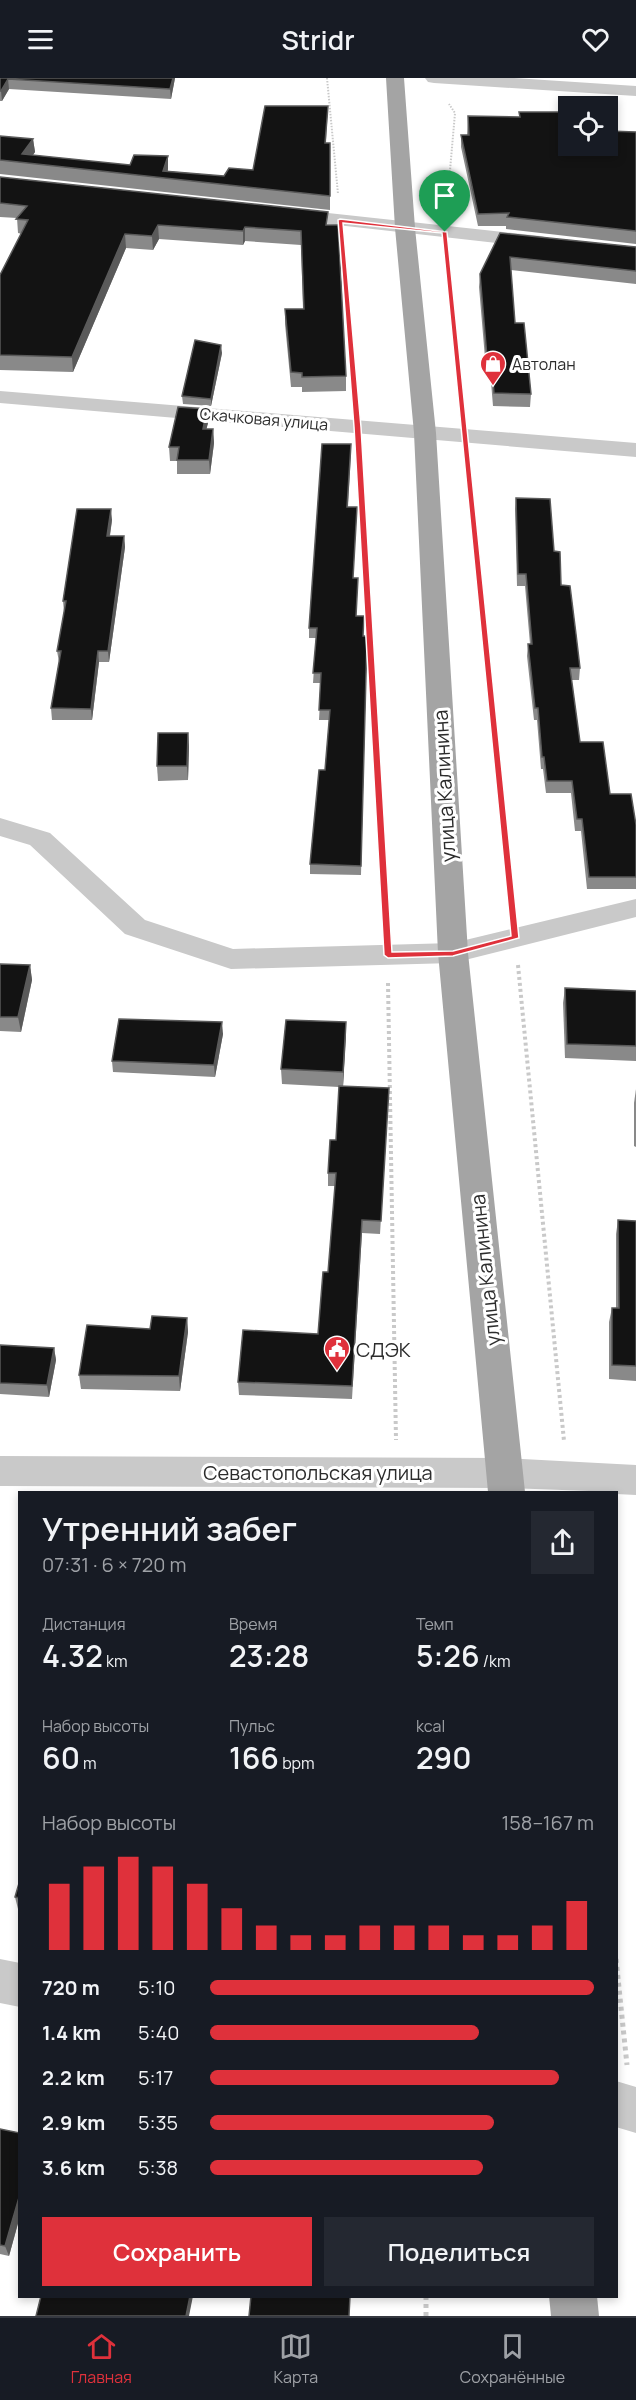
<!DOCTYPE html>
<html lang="ru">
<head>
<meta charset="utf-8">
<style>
	body { margin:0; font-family:Manrope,sans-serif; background:#242831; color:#f1f3f6; height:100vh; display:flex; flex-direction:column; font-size:22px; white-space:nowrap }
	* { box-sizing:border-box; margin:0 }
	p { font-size:20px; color:#9ea1a6 }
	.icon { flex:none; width:33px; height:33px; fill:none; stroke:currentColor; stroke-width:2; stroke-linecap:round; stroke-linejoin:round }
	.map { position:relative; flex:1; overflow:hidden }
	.sheet { position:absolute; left:18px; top:1413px; width:600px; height:807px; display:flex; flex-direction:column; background:#171b24; border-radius:0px; box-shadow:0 3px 9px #0003 }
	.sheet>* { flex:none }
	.controls { position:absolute; left:558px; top:18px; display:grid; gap:12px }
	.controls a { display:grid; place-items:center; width:60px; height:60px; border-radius:0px; background:#171b24; box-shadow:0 3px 9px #0003; font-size:30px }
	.pin { position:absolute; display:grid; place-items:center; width:51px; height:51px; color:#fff; margin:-62px -26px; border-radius:50% 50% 50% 0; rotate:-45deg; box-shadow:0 0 6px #0007 }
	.pin .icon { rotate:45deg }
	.round { display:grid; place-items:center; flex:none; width:63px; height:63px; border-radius:0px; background:#242831 }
	.head { display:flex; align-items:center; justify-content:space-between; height:102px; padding:0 24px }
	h1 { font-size:33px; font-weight:600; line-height:45px }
	.metrics { display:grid; grid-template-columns:repeat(3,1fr); gap:9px; height:102px; padding:6px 24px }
	.metrics div { display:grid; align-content:center }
	.metrics b { font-size:30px; font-weight:600 }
	.metrics small { font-size:16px; font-weight:400 }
	.metrics p { font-size:16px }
	.chart { height:168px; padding:12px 24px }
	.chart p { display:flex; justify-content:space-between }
	.chart svg { width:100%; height:108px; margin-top:6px; stroke:#df313b; stroke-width:6 }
	.action { display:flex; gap:12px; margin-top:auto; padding:12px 24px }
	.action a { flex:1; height:69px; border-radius:0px; background:#df313b; color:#fff; font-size:24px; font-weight:600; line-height:69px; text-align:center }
	.action a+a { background:#242831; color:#f1f3f6 }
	ul { padding:0 24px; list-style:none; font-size:20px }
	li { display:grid; grid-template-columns:96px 72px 1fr; align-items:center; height:45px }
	li i { height:15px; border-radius:8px; background:#df313b }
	header { display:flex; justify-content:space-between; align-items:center; height:78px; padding:0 24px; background:#171b24; font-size:27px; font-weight:600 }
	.menu { display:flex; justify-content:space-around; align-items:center; height:84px; border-top:2px solid #363941; background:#171b24; font-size:16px; color:#9ea1a6 }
	.menu a { display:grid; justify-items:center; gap:3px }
	.menu .selected { color:#df313b }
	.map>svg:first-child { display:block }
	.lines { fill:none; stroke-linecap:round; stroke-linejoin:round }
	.path-far3 { stroke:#c9c9c9; stroke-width:2; stroke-dasharray:1.5 1.5; stroke-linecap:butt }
	.path-far2 { stroke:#c9c9c9; stroke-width:3; stroke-dasharray:2 2; stroke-linecap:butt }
	.path-far1 { stroke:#c9c9c9; stroke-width:4; stroke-dasharray:3 3; stroke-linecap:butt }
	.path { stroke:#c9c9c9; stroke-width:5; stroke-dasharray:4 4; stroke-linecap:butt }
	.minor { fill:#c9c9c9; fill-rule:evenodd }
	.major { fill:#a4a4a4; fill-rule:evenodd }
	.wall { fill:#898989 }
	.shaded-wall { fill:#5a5a5a }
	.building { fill:#131313; stroke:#5a5a5a; stroke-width:1.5 }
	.route { fill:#df313b; stroke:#fff; stroke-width:1.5; fill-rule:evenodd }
	.labels { text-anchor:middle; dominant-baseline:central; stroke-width:6; stroke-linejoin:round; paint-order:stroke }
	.far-poi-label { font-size:16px; fill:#2c2c2c; stroke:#fff; text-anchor:start }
	.far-street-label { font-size:16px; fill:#2c2c2c; stroke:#fff }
	.street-label { font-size:20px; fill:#2c2c2c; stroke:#fff }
	.poi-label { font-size:20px; fill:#2c2c2c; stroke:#fff; text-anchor:start }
</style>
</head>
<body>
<header><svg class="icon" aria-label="menu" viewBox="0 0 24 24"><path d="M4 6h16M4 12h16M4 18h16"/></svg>Stridr<svg class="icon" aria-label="heart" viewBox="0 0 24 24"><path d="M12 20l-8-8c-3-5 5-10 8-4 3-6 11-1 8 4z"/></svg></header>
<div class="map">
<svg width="636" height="2238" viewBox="0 0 636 2238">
	<rect width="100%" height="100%" fill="#fff"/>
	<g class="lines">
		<g class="path-far3">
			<polyline points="327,0 338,116"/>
			<polyline points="447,127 455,35 449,26"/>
			<polyline points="342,168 355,322"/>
			<polyline points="447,180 463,330"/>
		</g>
		<g class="path-far2">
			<polyline points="359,374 385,831"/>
			<polyline points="468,382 512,831"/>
		</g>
		<g class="path-far1">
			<polyline points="385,829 386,849"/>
			<polyline points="512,829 512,832"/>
			<polyline points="518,887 564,1363"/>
			<polyline points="388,905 396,1362"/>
		</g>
		<g class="path">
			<polyline points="616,1881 627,1987"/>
			<polyline points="426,2218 426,2238"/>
		</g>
		<g class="minor">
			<polygon points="425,0 514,0 636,8 636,18 434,5 428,4"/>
			<polygon points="282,130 541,158 548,160 551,164 548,168 541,170 275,140 273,136 275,132"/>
			<polygon points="0,313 636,365 636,379 0,325"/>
			<polygon points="0,740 50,755 145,842 233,871 453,865 636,821 636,839 453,885 231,891 125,856 30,767 0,758"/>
			<polygon points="0,1378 505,1380 636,1387 636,1417 616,1416 616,1414 505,1410 0,1408"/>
			<polygon points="0,1881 20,1885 20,1929 0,1925"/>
			<polygon points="616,2003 636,2009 636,2055 616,2049"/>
		</g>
		<g class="major">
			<polygon points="386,0 404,0 415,150 436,355 468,875 525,1414 488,1414 438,875 414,355 395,150"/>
			<polygon points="549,2218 597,2218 599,2238 551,2238"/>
		</g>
	</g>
	<g class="wall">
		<polygon points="0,0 175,0 171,21 9,11 2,23 0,23"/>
		<polygon points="328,28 326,65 330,65 330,132 0,96 0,58 33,61 35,74 33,77 168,91 168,93 224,98 253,92"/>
		<polygon points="519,34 568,68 636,54 636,166 506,151 506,148 478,148 461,69 461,57 467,57 468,38 519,39"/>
		<polygon points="0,99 328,147 346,298 346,313 302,314 302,309 291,309 285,246 285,231 303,231 301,167 245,163 243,167 159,161 153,172 126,170 73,294 0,292 0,197 22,156 18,155 17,140 0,139"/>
		<polygon points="500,155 636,169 636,206 511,192 515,245 531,316 530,329 493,328 490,292 486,292 479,209 480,196"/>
		<polygon points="222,275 211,328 183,326 182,318"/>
		<polygon points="208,345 206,351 213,351 214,365 210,396 177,396 177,383 170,383 169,369"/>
		<polygon points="351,375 348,429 356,538 363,558 367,558 361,797 310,796 310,786 325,692 329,642 319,642 321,605 313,605 316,560 309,560 309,550"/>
		<polygon points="516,420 554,473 580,590 579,602 571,602 580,664 610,716 636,747 636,811 587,811 581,753 575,753 571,715 546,715 543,691 541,691 537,642 534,642 527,578 528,566 530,566 525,508 517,508 515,431"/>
		<polygon points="112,442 110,458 124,458 125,469 109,584 99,584 92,642 52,642 51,630 59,584 57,573 64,534 63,523"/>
		<polygon points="188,655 189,669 188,702 158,703 157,688"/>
		<polygon points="0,886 30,887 32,902 21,954 0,953"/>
		<polygon points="565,910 636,913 636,983 565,980 563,925"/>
		<polygon points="346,944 343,1008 388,1023 380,1156 362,1155 352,1321 239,1317 238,1304 318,1256 328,1194 335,1108 328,1108 328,1095 336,1062 339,1009 282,1006 281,991"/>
		<polygon points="223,956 215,999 113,994 112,983"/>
		<polygon points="636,1011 636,1069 634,1068 634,1025"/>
		<polygon points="618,1142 636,1143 636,1303 609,1301 609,1244 612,1230 616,1230 616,1156"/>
		<polygon points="187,1240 188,1254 180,1313 81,1311 79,1297"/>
		<polygon points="0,1267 54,1270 56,1282 49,1319 0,1316"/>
		<polygon points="20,1802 20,1831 18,1831 15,1819"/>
		<polygon points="0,2051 20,2055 20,2138 9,2178 0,2176"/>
	</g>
	<g class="shaded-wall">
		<polygon points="173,0 175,0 171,21 170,11"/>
		<polygon points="8,1 9,11 2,23 1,13"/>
		<polygon points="33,61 35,74 27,85 22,76"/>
		<polygon points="168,78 168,91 165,100 163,93"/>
		<polygon points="158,147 159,161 153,172 152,158"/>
		<polygon points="245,149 245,163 243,167 243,153"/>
		<polygon points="125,156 126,170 73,294 72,279"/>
		<polygon points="221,267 222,275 211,328 211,321"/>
		<polygon points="207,331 208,345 203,365 203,351"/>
		<polygon points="213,351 214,365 210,396 209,382"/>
		<polygon points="111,431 112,442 108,469 107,458"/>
		<polygon points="124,458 125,469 109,584 108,573"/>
		<polygon points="98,573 99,584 92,642 91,631"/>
		<polygon points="188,655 189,669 188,702 187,688"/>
		<polygon points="30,887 32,902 21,954 18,939"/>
		<polygon points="222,944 223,956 215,999 214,987"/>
		<polygon points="346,944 346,959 343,1009 343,994"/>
		<polygon points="187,1240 188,1254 180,1313 179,1298"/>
		<polygon points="54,1270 56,1282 49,1319 47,1307"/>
		<polygon points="20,2116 20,2138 9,2178 5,2168"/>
		<polygon points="190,2218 193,2218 189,2238 186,2238"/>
	</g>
	<g class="building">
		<polygon points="0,0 173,0 170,11 8,1 1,13 0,13"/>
		<polygon points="265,28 328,28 325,65 330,65 330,118 0,82 0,58 33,61 22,76 130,87 134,77 168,78 163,93 224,98 229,90 253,92"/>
		<polygon points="519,34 568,34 568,68 608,68 608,53 636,54 636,153 507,139 509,135 478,136 461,57 469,57 468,38 520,39"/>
		<polygon points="0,99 328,134 326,147 338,147 346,298 302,299 302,295 291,294 285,231 304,231 301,153 245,149 243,153 158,147 152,158 125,156 72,279 0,277 0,197 28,142 16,141 27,128 0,125"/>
		<polygon points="500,155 636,169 636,193 510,179 515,245 524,245 531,316 494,315 491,279 487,279 480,196"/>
		<polygon points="195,262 221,267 211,321 182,318"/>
		<polygon points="178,329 207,331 203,351 213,351 209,382 177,382 179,369 169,369"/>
		<polygon points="322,366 351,366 347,429 357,429 353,500 358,500 356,538 364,538 363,558 367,558 361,788 310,786 319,692 325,692 330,632 319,632 321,595 313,595 317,550 309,550"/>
		<polygon points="516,420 550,421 554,473 560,474 561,507 570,508 576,556 580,590 570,590 580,664 603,664 610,716 631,716 636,747 636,799 589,799 582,741 577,741 572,703 547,703 544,679 542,679 538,630 535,630 528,566 532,566 526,496 518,496"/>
		<polygon points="77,431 111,431 107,458 124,458 108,573 98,573 91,631 51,630 61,573 57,573 66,523 63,523"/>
		<polygon points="158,655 188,655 187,688 157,688"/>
		<polygon points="0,886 30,887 18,939 0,939"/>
		<polygon points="565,910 636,913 636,968 567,966"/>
		<polygon points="119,941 222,944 214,987 112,983"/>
		<polygon points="286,942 346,944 343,994 281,991"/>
		<polygon points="339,1008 389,1010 381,1143 362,1142 352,1308 238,1304 243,1252 318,1256 323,1194 328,1194 336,1095 328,1095 330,1062 336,1062"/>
		<polygon points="618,1142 636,1143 636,1288 612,1287 612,1230 619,1230"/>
		<polygon points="152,1238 187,1240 179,1298 79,1297 87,1247 150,1251"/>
		<polygon points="0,1267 54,1270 47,1307 0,1305"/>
		<polygon points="20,1802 20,1820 15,1819"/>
		<polygon points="0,2051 20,2055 20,2116 5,2168 0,2167"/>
		<polygon points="41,2218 190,2218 186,2238 36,2238"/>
		<polygon points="251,2218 350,2218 349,2238 249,2238"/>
	</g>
	<path class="route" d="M340,141L447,154L519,860L453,878L388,880L384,877L354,349L338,142ZM343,145L442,155L511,858L453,873L392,874L361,349Z"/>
	<defs>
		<symbol id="shop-pin" viewBox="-11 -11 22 30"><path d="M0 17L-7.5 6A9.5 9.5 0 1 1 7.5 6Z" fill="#df313b" stroke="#fff"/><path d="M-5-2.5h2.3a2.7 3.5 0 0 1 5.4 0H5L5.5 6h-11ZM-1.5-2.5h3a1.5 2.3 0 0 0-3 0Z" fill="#fff"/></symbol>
		<symbol id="civic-pin" viewBox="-11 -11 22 30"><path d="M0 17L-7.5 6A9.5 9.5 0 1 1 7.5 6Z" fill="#df313b" stroke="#fff"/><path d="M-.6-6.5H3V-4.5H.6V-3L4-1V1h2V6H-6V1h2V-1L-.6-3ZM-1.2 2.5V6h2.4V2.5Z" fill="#fff"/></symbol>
	</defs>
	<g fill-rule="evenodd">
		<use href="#shop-pin" x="478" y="271" width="30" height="40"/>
		<use href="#civic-pin" x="322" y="1256" width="30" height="40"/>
	</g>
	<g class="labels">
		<g class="far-poi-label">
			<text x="512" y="286">Автолан</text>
		</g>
		<g class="far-street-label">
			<text transform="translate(264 341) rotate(5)">Скачковая улица</text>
		</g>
		<g class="street-label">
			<text transform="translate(444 708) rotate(-93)">улица Калинина</text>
			<text transform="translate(485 1192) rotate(-96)">улица Калинина</text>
			<text x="318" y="1394">Севастопольская улица</text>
		</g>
		<g class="poi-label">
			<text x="356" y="1271">СДЭК</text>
		</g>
	</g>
</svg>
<div class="controls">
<a><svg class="icon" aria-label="locate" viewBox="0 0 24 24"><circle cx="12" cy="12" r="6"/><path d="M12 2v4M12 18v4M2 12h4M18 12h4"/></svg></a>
</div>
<div class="pin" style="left:445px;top:154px;background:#1e9e55"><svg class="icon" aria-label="arrive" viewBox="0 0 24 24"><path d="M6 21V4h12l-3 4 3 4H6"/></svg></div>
<section class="sheet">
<div class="head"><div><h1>Утренний забег</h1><p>07:31 · 6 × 720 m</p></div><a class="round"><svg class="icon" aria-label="share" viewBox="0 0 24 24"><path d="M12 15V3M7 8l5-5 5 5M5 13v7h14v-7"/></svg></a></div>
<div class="metrics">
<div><p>Дистанция</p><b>4.32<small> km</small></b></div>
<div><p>Время</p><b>23:28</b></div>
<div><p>Темп</p><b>5:26<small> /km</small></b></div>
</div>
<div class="metrics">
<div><p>Набор высоты</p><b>60<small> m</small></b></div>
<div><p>Пульс</p><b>166<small> bpm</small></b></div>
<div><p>kcal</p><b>290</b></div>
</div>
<div class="chart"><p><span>Набор высоты</span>158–167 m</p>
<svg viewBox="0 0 160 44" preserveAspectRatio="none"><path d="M5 44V17M15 44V10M25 44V6M35 44V10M45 44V17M55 44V27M65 44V34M75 44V38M85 44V38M95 44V34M105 44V34M115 44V34M125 44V38M135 44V38M145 44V34M155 44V24"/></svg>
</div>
<ul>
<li><b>720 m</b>5:10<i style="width:100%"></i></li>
<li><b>1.4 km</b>5:40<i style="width:70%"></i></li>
<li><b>2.2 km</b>5:17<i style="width:91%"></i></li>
<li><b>2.9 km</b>5:35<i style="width:74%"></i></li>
<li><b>3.6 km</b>5:38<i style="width:71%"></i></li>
</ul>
<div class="action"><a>Сохранить</a><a>Поделиться</a></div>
</section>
</div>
<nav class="menu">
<a class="selected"><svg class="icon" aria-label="home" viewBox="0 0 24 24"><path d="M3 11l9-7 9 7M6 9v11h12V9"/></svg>Главная</a>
<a><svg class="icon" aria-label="map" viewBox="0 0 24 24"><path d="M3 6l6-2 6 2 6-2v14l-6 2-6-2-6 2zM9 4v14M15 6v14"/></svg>Карта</a>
<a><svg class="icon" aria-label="saved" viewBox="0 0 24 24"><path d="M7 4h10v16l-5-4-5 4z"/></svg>Сохранённые</a>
</nav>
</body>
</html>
